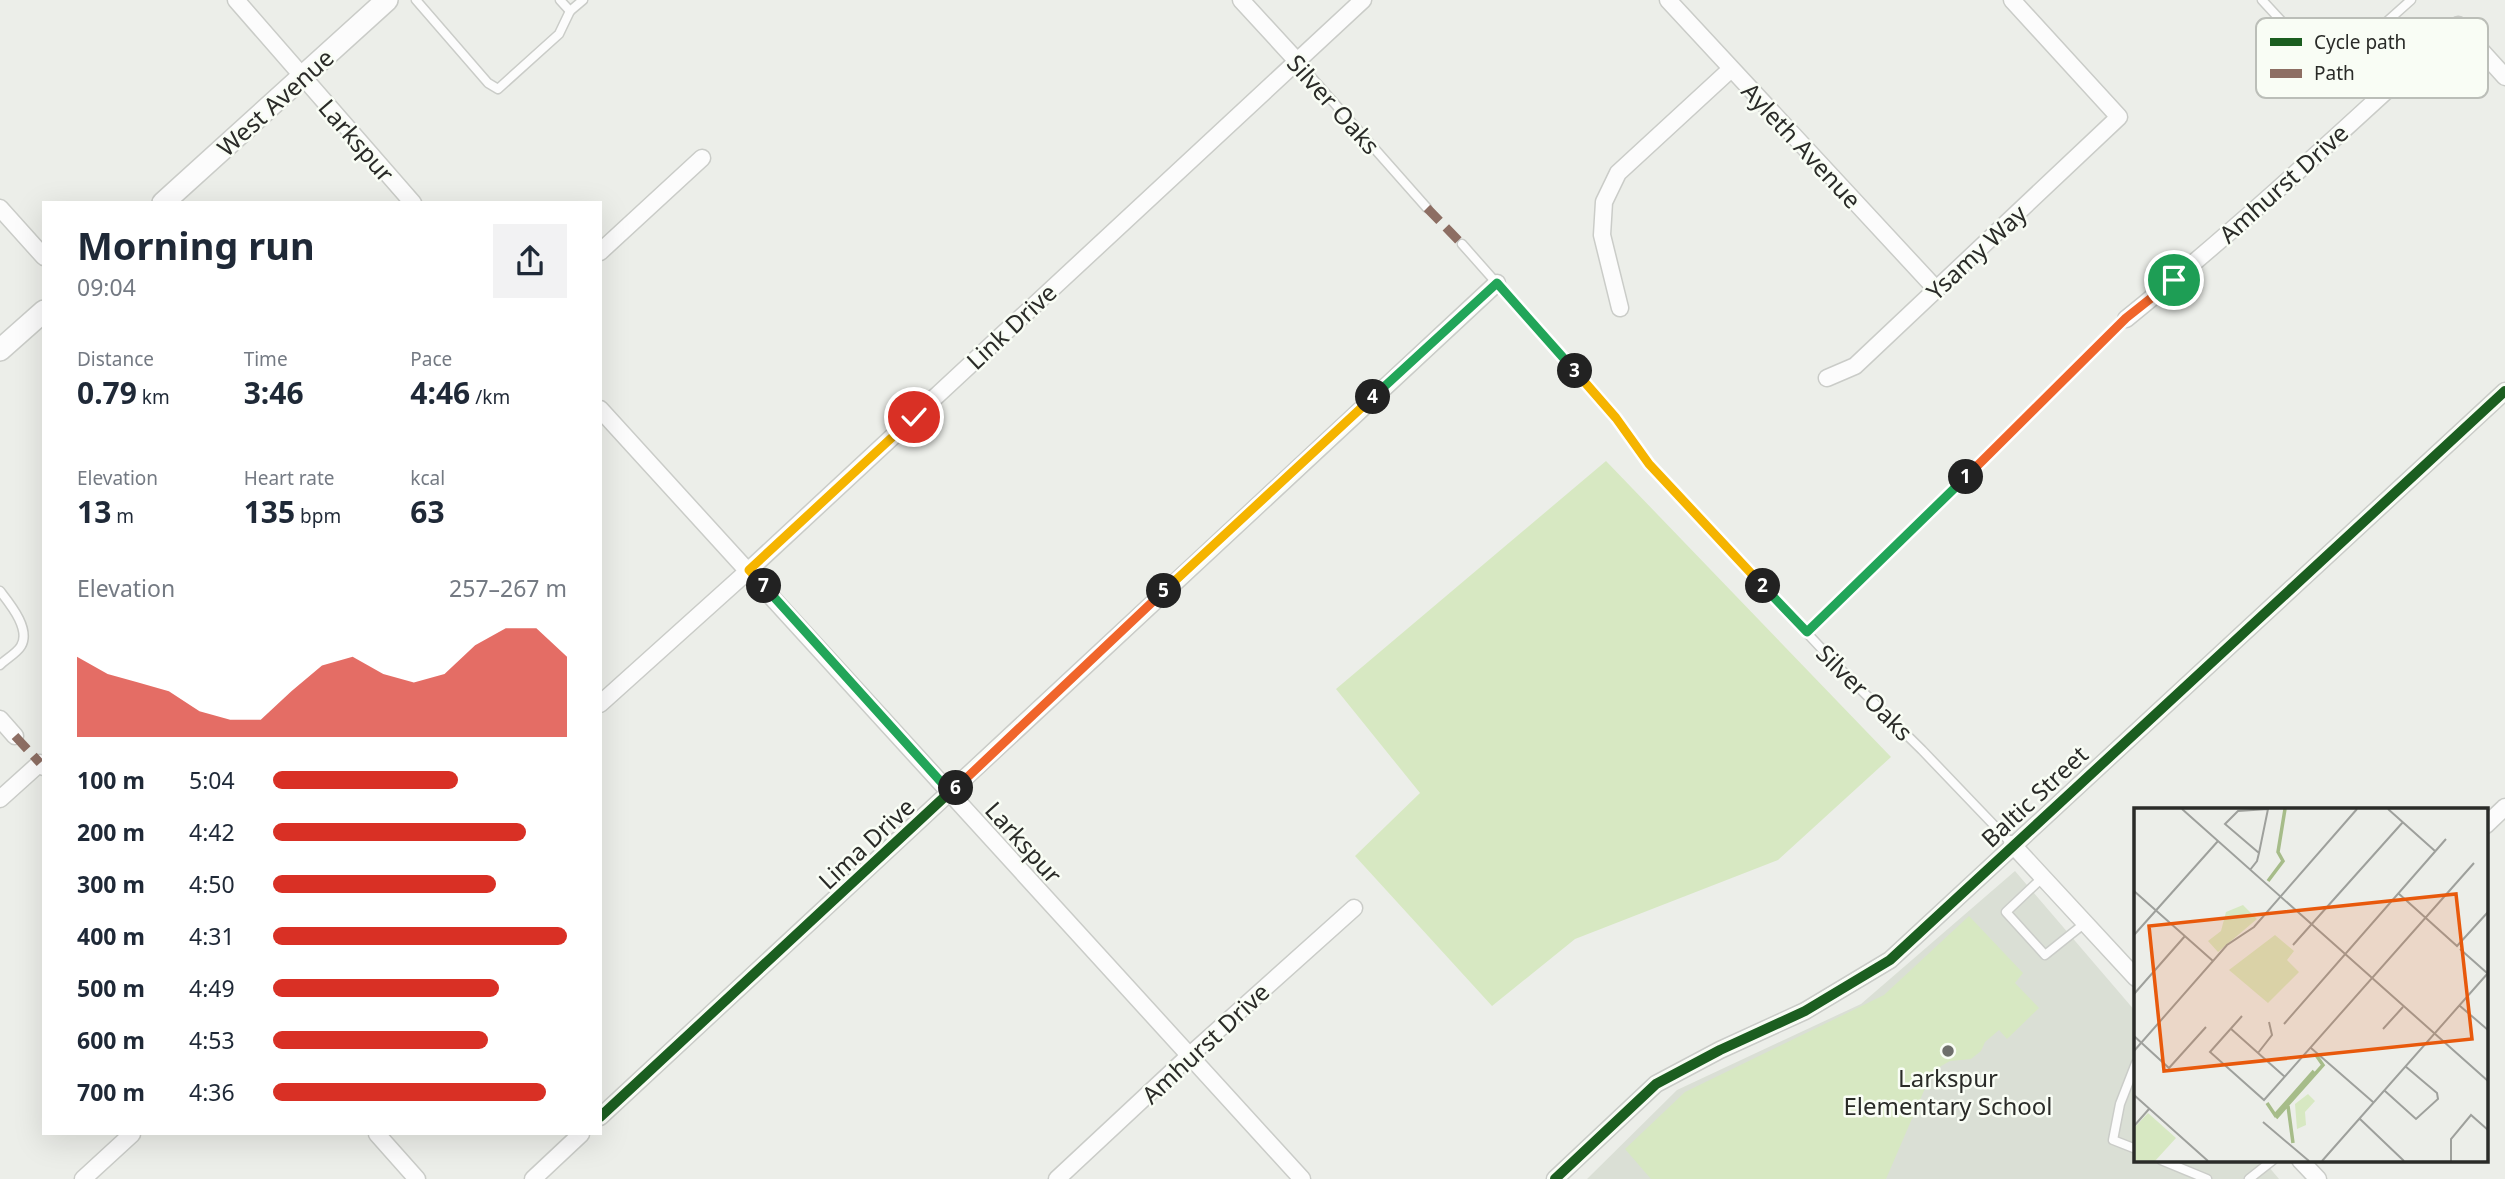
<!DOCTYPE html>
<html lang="en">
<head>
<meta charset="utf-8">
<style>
	body { margin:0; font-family:"Noto Sans",sans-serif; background:#f2f2f3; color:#1f2937; height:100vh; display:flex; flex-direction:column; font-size:26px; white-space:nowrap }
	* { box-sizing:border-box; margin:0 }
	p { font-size:23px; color:#747a83 }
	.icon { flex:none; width:38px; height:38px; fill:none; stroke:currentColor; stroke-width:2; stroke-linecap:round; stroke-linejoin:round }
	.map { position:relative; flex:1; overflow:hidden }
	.details { position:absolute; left:42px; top:201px; width:560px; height:934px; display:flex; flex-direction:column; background:#fff; border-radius:0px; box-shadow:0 7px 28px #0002 }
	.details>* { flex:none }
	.pin { position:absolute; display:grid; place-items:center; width:60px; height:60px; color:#fff; margin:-30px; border:4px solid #fff; border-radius:50%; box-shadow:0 2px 7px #0007 }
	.km { position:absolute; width:35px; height:35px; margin:-18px; border-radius:50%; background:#222; color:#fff; font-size:19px; line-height:35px; text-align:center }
	.round { display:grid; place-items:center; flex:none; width:74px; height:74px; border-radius:0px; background:#f2f2f3 }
	.summary { display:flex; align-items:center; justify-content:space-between; height:119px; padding:0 35px }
	h1 { font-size:38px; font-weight:700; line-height:52px }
	.stats { display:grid; grid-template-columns:repeat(3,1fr); gap:10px; height:119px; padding:7px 35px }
	.stats div { display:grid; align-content:center }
	.stats b { font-size:30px; font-weight:700 }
	.stats small { font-size:19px; font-weight:400 }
	.stats p { font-size:19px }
	.chart { height:196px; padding:14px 35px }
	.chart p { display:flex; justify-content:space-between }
	.chart svg { width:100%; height:126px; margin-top:7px; fill:#d93025; opacity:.7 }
	ul { padding:0 35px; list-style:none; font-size:23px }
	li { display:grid; grid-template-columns:112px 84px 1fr; align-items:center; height:52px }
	li i { height:18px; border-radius:9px; background:#d93025 }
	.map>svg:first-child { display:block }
	.built { fill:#dadfd5 }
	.green { fill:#d7e8c2 }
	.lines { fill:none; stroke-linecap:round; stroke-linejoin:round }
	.service-casing { stroke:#caccc8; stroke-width:11 }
	.minor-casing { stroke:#caccc8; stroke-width:19 }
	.secondary-casing { stroke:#caccc8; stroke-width:24 }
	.service { stroke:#fcfcfc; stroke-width:8 }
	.minor { stroke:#fcfcfc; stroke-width:16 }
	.secondary { stroke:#fcfcfc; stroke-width:21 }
	.quiet { stroke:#8d6e63; stroke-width:9; stroke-dasharray:18 9; stroke-linecap:butt }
	.cycleway-casing { stroke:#f9fdf5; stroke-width:15 }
	.cycleway { stroke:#1b5e20; stroke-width:10 }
	.split-1-casing { stroke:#fff; stroke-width:14 }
	.split-2-casing { stroke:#fff; stroke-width:14 }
	.split-3-casing { stroke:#fff; stroke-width:14 }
	.split-4-casing { stroke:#fff; stroke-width:14 }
	.split-5-casing { stroke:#fff; stroke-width:14 }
	.split-6-casing { stroke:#fff; stroke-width:14 }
	.split-7-casing { stroke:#fff; stroke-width:14 }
	.split-8-casing { stroke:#fff; stroke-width:14 }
	.split-1 { stroke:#f0652b; stroke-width:9 }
	.split-2 { stroke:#22a559; stroke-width:9 }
	.split-3 { stroke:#f5b400; stroke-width:9 }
	.split-4 { stroke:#22a559; stroke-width:9 }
	.split-5 { stroke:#f5b400; stroke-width:9 }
	.split-6 { stroke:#f0652b; stroke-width:9 }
	.split-7 { stroke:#22a559; stroke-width:9 }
	.split-8 { stroke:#f5b400; stroke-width:9 }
	.poi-dot { fill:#6e6f6c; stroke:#f9fdf5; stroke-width:2.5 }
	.labels { text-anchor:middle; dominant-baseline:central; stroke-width:5; stroke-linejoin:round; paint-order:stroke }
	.street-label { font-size:24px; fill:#2a2b28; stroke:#f9fdf5 }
	.poi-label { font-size:24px; fill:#2a2b28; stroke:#f9fdf5 }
	.inset-river { fill:none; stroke:#a6bc89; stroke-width:3.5 }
	.inset-road { fill:none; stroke:#9ea09c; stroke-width:2 }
	.view { fill:#e8590c; fill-opacity:0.15; stroke:#e8590c; stroke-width:3.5 }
	.inset-edge { fill:none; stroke:#2a2b28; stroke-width:3.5 }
	.key { fill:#f9fdf5; stroke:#bbbeb8; stroke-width:2 }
	.key-label { font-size:19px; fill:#2a2b28 }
</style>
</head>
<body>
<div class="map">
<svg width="2505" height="1179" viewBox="0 0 2505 1179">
	<rect width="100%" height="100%" fill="#eceee9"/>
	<polygon class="built" points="2015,871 2136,1012 2136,1160 2263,1160 2279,1179 1587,1179 1677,1090 1861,1004"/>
	<g class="green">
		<polygon points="1606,461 1891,757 1778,860 1575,939 1492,1006 1355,856 1420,793 1336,689"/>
		<polygon points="1969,916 2023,973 2015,983 2039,1008 2007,1039 1999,1030 1985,1042 1981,1051 1971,1059 1950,1061 1941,1066 1929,1079 1886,1179 1651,1179 1625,1149 1685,1092 1884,995"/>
	</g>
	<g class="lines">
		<defs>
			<g id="service">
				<polyline points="416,0 488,83 498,89 559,34 570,11"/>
				<polyline points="560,0 570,11 583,0"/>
				<polyline points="2262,0 2324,67 2330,69 2336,67 2411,0"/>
				<polyline points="1297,61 1427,208"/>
				<polyline points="1462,244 1616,418 1649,464 1849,678 1922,750 2012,844"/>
				<path d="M0,591C10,604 31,629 21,646C17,653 6,659 0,665"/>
				<polyline points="1807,632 2126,319"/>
				<polyline points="2042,878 2006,912 2045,955 2085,923"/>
				<polyline points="2136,1063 2120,1104 2113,1140 2136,1149"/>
				<polyline points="2161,1160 2207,1179"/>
				<polyline points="2249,1179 2273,1160"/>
			</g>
			<g id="minor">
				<polyline points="236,0 413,203"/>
				<polyline points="1241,0 1297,61"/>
				<polyline points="1668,0 1936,289"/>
				<polyline points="0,208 44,257"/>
				<polyline points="600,252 702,158"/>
				<polyline points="1620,308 1602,235 1604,202 1618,173 1731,69"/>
				<path d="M2126,319C2241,226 2349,125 2458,25L2505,77"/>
				<polyline points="1827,378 1855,366 2119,117 2012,0"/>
				<polyline points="600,409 1302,1179"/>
				<polyline points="600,704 749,570 1363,0"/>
				<polyline points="0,719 15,736"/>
				<polyline points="0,799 40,763 44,767"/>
				<polyline points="2486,825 2505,807"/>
				<polyline points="2012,844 2136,978"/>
				<path d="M600,1117C900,840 1197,559 1497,283"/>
				<polyline points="377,1134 417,1179"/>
				<polyline points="2300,1160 2318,1179"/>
				<polyline points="83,1179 132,1134"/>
				<polyline points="533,1179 581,1134"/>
				<polyline points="1057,1179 1190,1055 1354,908"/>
				<polyline points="1555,1179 1656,1084 1720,1050 1805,1011 1890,960 2505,391"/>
			</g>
			<g id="secondary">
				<polyline points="163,203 387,0"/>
				<polyline points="0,350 44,311"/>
			</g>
		</defs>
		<use href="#service" class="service-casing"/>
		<use href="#minor" class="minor-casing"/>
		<use href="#secondary" class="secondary-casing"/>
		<use href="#service" class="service"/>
		<use href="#minor" class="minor"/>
		<use href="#secondary" class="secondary"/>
		<g class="quiet">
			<polyline points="1427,208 1462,244"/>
			<polyline points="15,736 40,763"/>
		</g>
		<defs>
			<g id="cycleway">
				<path d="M600,1117C900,840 1197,559 1497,283"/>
				<polyline points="1555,1179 1656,1084 1720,1050 1805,1011 1890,960 2505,391"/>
			</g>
		</defs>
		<use href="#cycleway" class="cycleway-casing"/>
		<use href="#cycleway" class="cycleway"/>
	</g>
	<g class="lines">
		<defs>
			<polyline id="split-1" points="1966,477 2126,318 2174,280"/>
			<polyline id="split-2" points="1763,586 1807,632 1966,477"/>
			<polyline id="split-3" points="1575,371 1616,418 1649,464 1763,586"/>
			<polyline id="split-4" points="1373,397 1497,283 1575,371"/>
			<polyline id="split-5" points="1164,591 1373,397"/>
			<polyline id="split-6" points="956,788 1164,591"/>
			<polyline id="split-7" points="764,586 951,793 956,788"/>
			<polyline id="split-8" points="764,586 749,570 914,417"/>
		</defs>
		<use href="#split-1" class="split-1-casing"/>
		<use href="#split-2" class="split-2-casing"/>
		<use href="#split-3" class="split-3-casing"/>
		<use href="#split-4" class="split-4-casing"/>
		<use href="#split-5" class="split-5-casing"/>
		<use href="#split-6" class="split-6-casing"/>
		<use href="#split-7" class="split-7-casing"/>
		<use href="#split-8" class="split-8-casing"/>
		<use href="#split-1" class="split-1"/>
		<use href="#split-2" class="split-2"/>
		<use href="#split-3" class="split-3"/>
		<use href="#split-4" class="split-4"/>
		<use href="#split-5" class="split-5"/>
		<use href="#split-6" class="split-6"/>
		<use href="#split-7" class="split-7"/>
		<use href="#split-8" class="split-8"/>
	</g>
	<circle class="poi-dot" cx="1948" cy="1051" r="7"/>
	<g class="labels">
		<g class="street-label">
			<text transform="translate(275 102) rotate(-42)">West Avenue</text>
			<text transform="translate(1334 104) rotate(48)">Silver Oaks</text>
			<text transform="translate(357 140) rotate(49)">Larkspur</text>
			<text transform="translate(1802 145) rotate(47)">Ayleth Avenue</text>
			<text transform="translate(2283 183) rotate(-42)">Amhurst Drive</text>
			<text transform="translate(1976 252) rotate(-43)">Ysamy Way</text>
			<text transform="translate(1011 326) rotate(-43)">Link Drive</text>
			<text transform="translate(1865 692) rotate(45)">Silver Oaks</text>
			<text transform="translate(2034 796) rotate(-43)">Baltic Street</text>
			<text transform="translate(1024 842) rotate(48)">Larkspur</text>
			<text transform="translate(866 843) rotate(-43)">Lima Drive</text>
			<text transform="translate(1205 1043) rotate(-43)">Amhurst Drive</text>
		</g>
		<g class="poi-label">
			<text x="1948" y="1077">Larkspur<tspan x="1948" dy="28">Elementary School</tspan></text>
		</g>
	</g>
	<g transform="translate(2134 808)">
		<rect width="354" height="354" fill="#eceee9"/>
		<path d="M109,97L123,111L84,144L74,133L87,123L92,104ZM141,127L160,143L153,152L165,164L134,195L95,162ZM174,286L181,293L171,304L172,317L163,321L161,296ZM14,305L42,330L21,353H0V320Z" fill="#d7e8c2"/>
		<path class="inset-river" d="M134,73L149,53L144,44L151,1M133,295L141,307L180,263M154,298L159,335M142,310L189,257L182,247"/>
		<path class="inset-road" d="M48,1L354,273M254,1L301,43M116,62L123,53L125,45L134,1L104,3L91,16L125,45M0,83L79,153M264,85L323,138L354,104M0,127L84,33M159,137L269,14M326,141L353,165M0,186L51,128M326,198L354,222M108,208L76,244L130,292L340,55M150,216L312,31M96,220L151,269M249,221L269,199M0,228L35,260L72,219M177,240L239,294M0,243L93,137L120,119L223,1M124,245L138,227L135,214M251,283L282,311L304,291L303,285L271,258M0,287L74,353M226,311L270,353M129,314L175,353M0,318L15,301M188,353L354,165M317,353V331L337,307L354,322"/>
		<path class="view" d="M322,86L338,231L30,263L15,118Z"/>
		<rect width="354" height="354" class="inset-edge"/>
	</g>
	<rect x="2256" y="18" width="232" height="80" rx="10" class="key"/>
	<rect x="2270" y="38" width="32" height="8" fill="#1b5e20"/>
	<rect x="2270" y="69" width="32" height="9" fill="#8d6e63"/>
	<g class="key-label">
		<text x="2314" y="49">Cycle path</text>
		<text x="2314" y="80">Path</text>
	</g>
</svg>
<div class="pin" style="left:2174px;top:280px;background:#1e9e55"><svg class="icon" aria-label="arrive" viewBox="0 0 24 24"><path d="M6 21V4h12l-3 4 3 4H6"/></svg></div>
<div class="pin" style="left:914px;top:417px;background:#d93025"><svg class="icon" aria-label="check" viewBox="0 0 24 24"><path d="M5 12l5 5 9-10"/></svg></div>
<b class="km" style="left:1966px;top:477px">1</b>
<b class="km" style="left:1763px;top:586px">2</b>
<b class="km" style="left:1575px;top:371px">3</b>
<b class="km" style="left:1373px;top:397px">4</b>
<b class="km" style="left:1164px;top:591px">5</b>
<b class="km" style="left:956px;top:788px">6</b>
<b class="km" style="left:764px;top:586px">7</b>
<section class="details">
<div class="summary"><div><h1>Morning run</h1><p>09:04</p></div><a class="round"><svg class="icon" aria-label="share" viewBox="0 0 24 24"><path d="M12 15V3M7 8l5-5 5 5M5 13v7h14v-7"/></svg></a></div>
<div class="stats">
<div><p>Distance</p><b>0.79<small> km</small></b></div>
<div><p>Time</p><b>3:46</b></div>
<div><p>Pace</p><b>4:46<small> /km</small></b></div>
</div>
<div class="stats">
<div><p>Elevation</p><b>13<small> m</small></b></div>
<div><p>Heart rate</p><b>135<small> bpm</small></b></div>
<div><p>kcal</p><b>63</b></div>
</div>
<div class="chart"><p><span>Elevation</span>257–267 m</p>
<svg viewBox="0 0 160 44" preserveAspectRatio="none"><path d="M0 44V16L10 22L20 25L30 28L40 35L50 38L60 38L70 28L80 19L90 16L100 22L110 25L120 22L130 12L140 6L150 6L160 16V44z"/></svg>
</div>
<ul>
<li><b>100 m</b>5:04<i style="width:63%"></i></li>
<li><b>200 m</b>4:42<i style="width:86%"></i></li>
<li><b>300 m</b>4:50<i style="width:76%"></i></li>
<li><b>400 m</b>4:31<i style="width:100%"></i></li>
<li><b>500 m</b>4:49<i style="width:77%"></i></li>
<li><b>600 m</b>4:53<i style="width:73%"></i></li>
<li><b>700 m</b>4:36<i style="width:93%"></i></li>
</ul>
</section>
</div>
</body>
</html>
